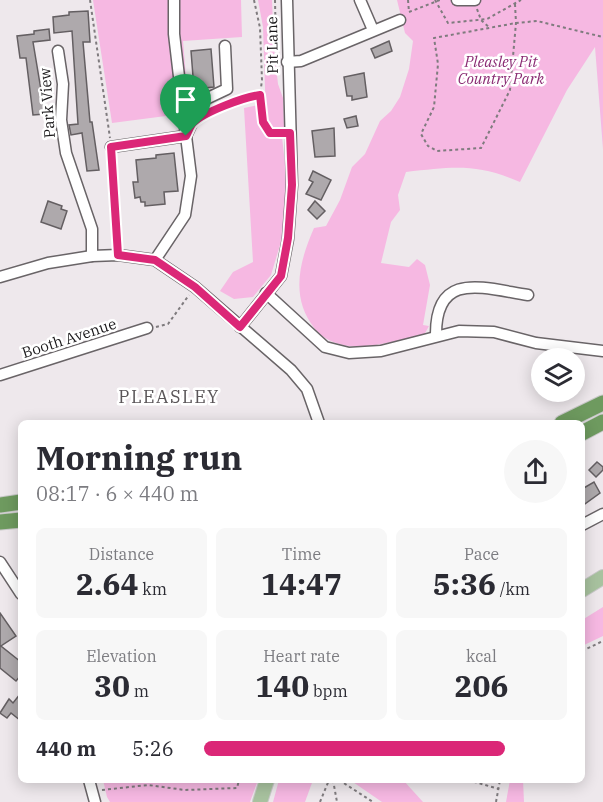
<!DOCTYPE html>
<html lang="en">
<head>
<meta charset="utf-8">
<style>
	body { margin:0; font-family:"IBM Plex Serif",serif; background:#f7f7f7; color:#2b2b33; height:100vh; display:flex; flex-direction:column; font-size:22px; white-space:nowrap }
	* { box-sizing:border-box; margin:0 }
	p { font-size:20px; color:#7c7c81 }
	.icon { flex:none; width:33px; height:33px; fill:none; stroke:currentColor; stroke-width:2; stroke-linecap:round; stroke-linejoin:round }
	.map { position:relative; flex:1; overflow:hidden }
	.sheet { position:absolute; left:18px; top:420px; width:567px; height:363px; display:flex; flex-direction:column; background:#fff; border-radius:9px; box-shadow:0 3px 15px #0003 }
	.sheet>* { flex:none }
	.buttons { position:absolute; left:531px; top:348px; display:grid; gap:12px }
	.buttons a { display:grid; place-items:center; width:54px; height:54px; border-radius:50%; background:#fff; box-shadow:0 3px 15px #0003; font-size:30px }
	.pin { position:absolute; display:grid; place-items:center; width:51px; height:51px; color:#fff; margin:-62px -26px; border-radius:50% 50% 50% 0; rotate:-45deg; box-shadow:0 0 6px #0007 }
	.pin .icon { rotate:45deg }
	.round { display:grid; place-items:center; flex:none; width:63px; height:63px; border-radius:32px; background:#f7f7f7 }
	.summary { display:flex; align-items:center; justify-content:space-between; height:102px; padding:0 18px }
	h1 { font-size:33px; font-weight:700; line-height:45px }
	.figures { display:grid; grid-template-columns:repeat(3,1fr); gap:9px; height:102px; padding:6px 18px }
	.figures div { display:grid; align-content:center; border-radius:9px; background:#f7f7f7; text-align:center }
	.figures b { font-size:30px; font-weight:700 }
	.figures small { font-size:16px; font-weight:400 }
	.figures p { font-size:16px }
	ul { padding:0 18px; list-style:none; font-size:20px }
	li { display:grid; grid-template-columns:96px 72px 1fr; align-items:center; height:45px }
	li i { height:15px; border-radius:8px; background:#db2777 }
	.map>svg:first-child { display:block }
	.green { fill:#f6b8e2 }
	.building { fill:#aea9ac; stroke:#645f62; stroke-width:1.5 }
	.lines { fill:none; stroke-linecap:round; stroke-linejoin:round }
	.minor-casing { stroke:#696467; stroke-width:13 }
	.major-casing { stroke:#c8c8c8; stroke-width:16 }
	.highway-casing { stroke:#c8c8c8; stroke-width:17 }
	.path { stroke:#7f7b7e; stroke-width:2; stroke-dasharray:3 3; stroke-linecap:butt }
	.minor { stroke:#fff; stroke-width:10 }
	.major { stroke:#a8c29f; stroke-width:14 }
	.highway { stroke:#6e9a5f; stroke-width:15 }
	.route-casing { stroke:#fff; stroke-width:12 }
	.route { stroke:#db2777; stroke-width:8 }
	.labels { text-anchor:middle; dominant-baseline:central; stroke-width:5; stroke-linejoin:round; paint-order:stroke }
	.street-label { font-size:15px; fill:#1a181a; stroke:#fff }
	.park-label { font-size:15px; font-style:italic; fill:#8a2b73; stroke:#fff }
	.quarter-label { font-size:18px; letter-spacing:1.5px; fill:#5a5558; stroke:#fff }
</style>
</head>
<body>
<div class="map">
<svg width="603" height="802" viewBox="0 0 603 802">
	<rect width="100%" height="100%" fill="#eee8ec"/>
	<g class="green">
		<polygon points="93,0 241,0 242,37 183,41 189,113 112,123"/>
		<polygon points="258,0 272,0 274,49 278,84 283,98 284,127 273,129 266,118 263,27"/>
		<path d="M397,0H603V149L595,47L567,90L520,182C476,163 453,167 406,172L398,195L400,210L391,222L381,263L409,267L417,259L425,265L430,285L423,325L429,326L424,335C405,338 385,345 365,346C347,348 326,343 315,329C290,298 299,262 314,228L326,226L340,200L352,167L365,154L380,121L391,111L400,97L409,69L413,41L405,33Z"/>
		<polygon points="258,105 260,120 266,136 282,137 287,182 283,235 271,275 253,297 234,299 220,291 233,272 253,262 244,108"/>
		<polygon points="603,607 603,636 582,646 582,620"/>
		<polygon points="103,780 258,780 250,802 110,802 107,797"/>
		<polygon points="279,780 313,780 305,802 273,802"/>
		<polygon points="350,780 403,780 423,802 382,802"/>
		<polygon points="510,780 523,780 524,802 506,802"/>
	</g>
	<g class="building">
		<polygon points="88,11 90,42 83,42 90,122 92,122 99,170 87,171 82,133 71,135 69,125 78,124 72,31 54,33 53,17 69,15 69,12"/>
		<polygon points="49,29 50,40 33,42 45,114 33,115 26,58 20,58 17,36 34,34 34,31"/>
		<polygon points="389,41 392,51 375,58 371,49"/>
		<polygon points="211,49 214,87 194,89 191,51"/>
		<polygon points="364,73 367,97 352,100 352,96 347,96 344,77"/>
		<polygon points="356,116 358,126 347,128 344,119"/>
		<polygon points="334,128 335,156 315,157 312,131"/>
		<polygon points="174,153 178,191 164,192 165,204 145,206 145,202 141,202 140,197 135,198 133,182 138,182 136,160 156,158 156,155"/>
		<polygon points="313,171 331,180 321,200 306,194 313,182 309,180"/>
		<polygon points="48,201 62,206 61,209 67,211 61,229 41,222"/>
		<polygon points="315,201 325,211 317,219 308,210"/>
		<polygon points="597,462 603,467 603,470 596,477 589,470"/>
		<polygon points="594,482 600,493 582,506 582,489"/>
		<polygon points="0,613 16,636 1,646 21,662 21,675 16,681 0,668"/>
		<polygon points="21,693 21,721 11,713 7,718 0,713 9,699 13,703"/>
	</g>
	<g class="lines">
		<defs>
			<g id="minor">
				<polyline points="174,0 174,34 186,136"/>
				<polyline points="360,0 373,30"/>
				<polyline points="457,0 475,0"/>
				<polyline points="58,51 63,84 61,120 66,153 92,229 92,256"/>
				<polyline points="287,62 301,61 400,20"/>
				<polyline points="186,136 192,123 191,106 227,89 225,46"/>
				<polyline points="111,147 186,136 191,176 185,215 155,260"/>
				<polyline points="0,277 48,263 92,256 118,255 155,260 195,287 291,370 307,389 319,423"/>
				<polyline points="266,293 325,347 349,353 381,351 459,331 494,332 536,343 603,351"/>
				<polyline points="240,327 281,276 288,239 292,185 287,0"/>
				<path d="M436,336C435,270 483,288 528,295"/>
				<polyline points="0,375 147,328"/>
				<polyline points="582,525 603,514"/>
				<polyline points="0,562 21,594"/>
				<polyline points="89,780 95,802"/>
			</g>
			<g id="major">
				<polyline points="582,590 603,577"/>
				<polyline points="260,802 267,780"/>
			</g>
			<g id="highway">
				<polyline points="562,423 603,403"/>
				<polyline points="582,433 603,422"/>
				<polyline points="0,505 21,502"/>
				<polyline points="0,522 21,520"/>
			</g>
		</defs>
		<use href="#minor" class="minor-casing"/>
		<use href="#major" class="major-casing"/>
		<use href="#highway" class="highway-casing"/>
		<g class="path">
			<polyline points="90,0 110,138"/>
			<polyline points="254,0 260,28 262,80 260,95 263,122 270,133 282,133"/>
			<polyline points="275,0 276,48 278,50"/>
			<polyline points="408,0 409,12"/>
			<polyline points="435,0 448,23 487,19 521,0"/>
			<polyline points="515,4 516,23 510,90 481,148 437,151 428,146 421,134 434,107 438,64 434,38 516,23 537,21 603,37"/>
			<polyline points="477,9 481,20 490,28"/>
			<polyline points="409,12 440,0"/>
			<polyline points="202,118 246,97 260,95"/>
			<polyline points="112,156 117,246"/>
			<polyline points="156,327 168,324 189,295"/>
			<polyline points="582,651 603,641"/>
			<polyline points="333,780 337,802"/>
			<polyline points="339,780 373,802"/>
			<polyline points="468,780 499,789"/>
			<polyline points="102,790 148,785 185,790 237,788 239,780"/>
			<polyline points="320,802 329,780"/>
			<polyline points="496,802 500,780"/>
		</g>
		<use href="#minor" class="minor"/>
		<use href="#major" class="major"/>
		<use href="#highway" class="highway"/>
	</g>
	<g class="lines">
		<defs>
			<path id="route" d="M260,95L263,122L270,133H290L292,185L288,238L281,276L240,327L195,287L155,260L118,255L111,147L186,136C188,133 190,126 193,123C204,112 244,97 260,95Z"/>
		</defs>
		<use href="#route" class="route-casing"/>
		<use href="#route" class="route"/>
	</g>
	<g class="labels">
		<g class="street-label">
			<text transform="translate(272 45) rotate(-91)">Pit Lane</text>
			<text transform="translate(47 103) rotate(-94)">Park View</text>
			<text transform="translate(69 338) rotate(-18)">Booth Avenue</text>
		</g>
		<g class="park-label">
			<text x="501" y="61">Pleasley Pit<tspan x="501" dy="17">Country Park</tspan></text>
		</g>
		<g class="quarter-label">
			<text x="169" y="396">PLEASLEY</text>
		</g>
	</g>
</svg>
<div class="buttons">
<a><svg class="icon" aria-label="layers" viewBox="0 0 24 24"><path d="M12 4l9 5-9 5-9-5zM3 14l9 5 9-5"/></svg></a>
</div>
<div class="pin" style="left:186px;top:136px;background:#1e9e55"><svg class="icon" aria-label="arrive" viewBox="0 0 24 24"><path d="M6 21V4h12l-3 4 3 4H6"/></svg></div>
<section class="sheet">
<div class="summary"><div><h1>Morning run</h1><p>08:17 · 6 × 440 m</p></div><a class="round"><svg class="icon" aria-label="share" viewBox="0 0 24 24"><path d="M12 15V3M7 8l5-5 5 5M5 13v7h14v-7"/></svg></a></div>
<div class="figures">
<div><p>Distance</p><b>2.64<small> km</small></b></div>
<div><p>Time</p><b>14:47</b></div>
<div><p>Pace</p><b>5:36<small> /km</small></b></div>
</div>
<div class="figures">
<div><p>Elevation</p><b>30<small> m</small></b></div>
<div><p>Heart rate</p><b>140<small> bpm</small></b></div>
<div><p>kcal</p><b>206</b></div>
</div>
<ul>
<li><b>440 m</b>5:26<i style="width:83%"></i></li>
</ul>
</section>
</div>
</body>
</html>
